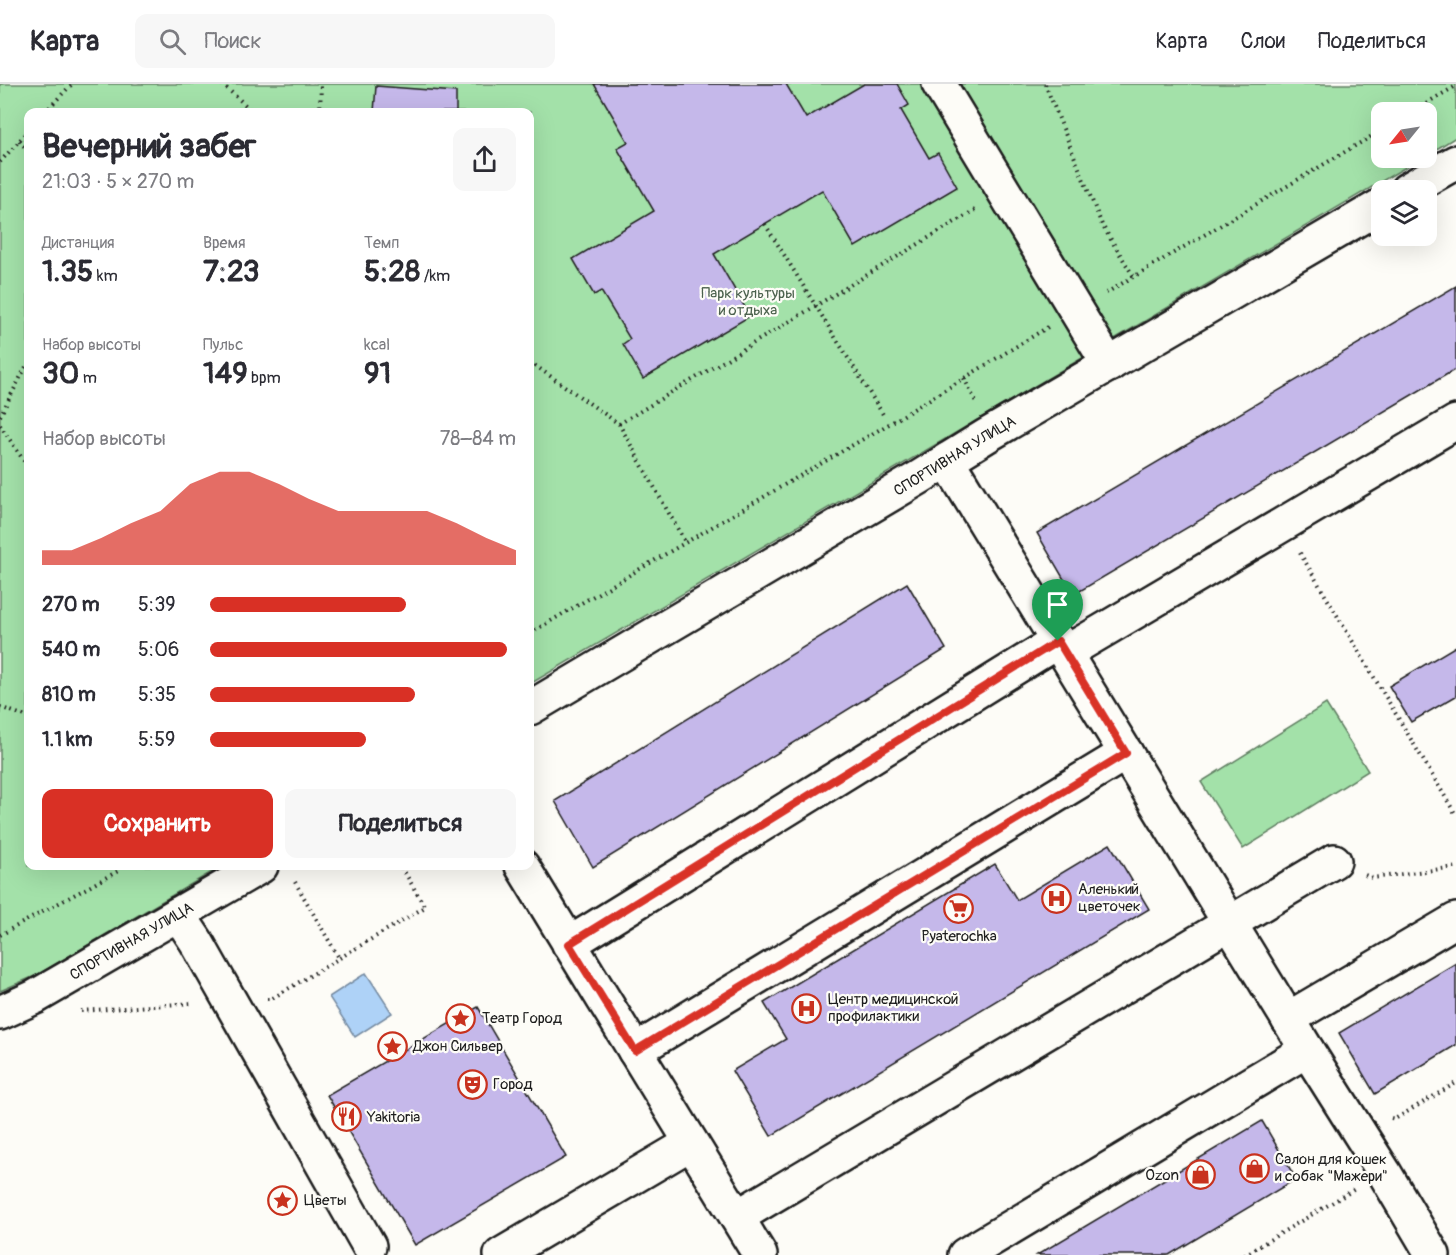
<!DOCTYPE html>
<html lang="ru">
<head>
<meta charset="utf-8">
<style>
	body { margin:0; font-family:Pangolin,sans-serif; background:#f7f7f7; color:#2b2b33; height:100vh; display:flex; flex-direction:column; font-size:22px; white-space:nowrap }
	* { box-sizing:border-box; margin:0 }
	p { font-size:20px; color:#7c7c81 }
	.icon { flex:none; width:33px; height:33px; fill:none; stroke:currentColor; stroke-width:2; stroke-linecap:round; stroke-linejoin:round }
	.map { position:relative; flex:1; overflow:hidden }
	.side { position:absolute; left:24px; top:24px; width:510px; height:762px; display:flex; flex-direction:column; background:#fff; border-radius:12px; box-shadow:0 6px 24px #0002 }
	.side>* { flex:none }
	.needle { width:39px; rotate:240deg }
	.controls { position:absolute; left:1371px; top:18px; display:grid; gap:12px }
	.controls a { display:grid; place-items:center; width:66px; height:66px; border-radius:12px; background:#fff; box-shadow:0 6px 24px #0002; font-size:30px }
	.pin { position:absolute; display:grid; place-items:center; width:51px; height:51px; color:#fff; margin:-62px -26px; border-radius:50% 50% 50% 0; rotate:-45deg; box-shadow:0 0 6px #0007 }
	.pin .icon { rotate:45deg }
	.round { display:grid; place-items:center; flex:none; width:63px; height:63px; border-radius:12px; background:#f7f7f7 }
	.overview { display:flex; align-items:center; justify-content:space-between; height:102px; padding:0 18px }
	h1 { font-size:33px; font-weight:800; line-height:45px }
	.stats { display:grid; grid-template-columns:repeat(3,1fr); gap:9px; height:102px; padding:6px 18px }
	.stats div { display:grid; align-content:center }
	.stats b { font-size:30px; font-weight:800 }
	.stats small { font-size:16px; font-weight:400 }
	.stats p { font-size:16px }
	.chart { height:168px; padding:12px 18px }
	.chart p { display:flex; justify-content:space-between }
	.chart svg { width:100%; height:108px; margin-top:6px; fill:#d93025; opacity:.7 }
	.button { display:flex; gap:12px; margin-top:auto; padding:12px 18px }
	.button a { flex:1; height:69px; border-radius:12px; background:#d93025; color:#fff; font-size:24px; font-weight:800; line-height:69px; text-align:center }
	.button a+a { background:#f7f7f7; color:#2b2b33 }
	ul { padding:0 18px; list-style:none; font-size:20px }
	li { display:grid; grid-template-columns:96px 72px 1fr; align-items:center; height:45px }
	li i { height:15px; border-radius:8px; background:#d93025 }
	header { display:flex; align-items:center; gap:36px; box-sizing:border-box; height:84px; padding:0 30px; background:#fff; border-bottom:2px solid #e1e1e2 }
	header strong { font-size:28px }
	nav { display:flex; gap:33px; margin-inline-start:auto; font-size:21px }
	.search { width:420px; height:54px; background:#f7f7f7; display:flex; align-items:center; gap:15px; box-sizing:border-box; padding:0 21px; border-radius:12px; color:#7c7c81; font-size:22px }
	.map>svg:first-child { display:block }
	.green { fill:#a3e1a9; stroke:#607e62; stroke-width:1.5 }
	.water { fill:#aed2f7; stroke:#74899f; stroke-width:1.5 }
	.building { fill:#c5b8ea; stroke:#1c1c1c; stroke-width:1.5 }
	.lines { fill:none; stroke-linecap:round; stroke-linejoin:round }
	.minor-casing { stroke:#1c1c1c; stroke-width:38 }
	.path { stroke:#1c1c1c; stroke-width:4; stroke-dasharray:1.5 4.5; stroke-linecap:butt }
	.minor { stroke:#fdfcf7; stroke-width:33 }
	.route-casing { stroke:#fff; stroke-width:12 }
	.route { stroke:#d93025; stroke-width:8 }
	.labels { text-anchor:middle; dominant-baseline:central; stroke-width:4.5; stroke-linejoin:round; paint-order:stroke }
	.park-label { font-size:15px; fill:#4b614d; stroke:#fdfcf7 }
	.street-label { font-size:15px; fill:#1c1c1c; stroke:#fdfcf7 }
	.poi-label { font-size:15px; fill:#1c1c1c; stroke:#fdfcf7; text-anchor:start }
</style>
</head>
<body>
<header>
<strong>Карта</strong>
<div class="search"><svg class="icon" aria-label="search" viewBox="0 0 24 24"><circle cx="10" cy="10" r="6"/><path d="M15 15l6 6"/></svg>Поиск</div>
<nav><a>Карта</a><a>Слои</a><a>Поделиться</a></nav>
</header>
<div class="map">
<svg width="1456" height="1171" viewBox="0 0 1456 1171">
	<rect width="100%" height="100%" fill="#fdfcf7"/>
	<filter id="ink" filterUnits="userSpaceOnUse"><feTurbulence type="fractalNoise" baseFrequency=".0167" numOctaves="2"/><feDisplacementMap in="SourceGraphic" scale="12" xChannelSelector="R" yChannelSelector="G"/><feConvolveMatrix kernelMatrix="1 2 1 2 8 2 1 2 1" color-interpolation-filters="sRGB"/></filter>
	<g filter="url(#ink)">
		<g class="green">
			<polygon points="0,0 1456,0 1456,53 1427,71 1426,28 1382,28 1382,74 1421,74 530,600 530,28 28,28 28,782 222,782 37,891 0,907"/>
			<polygon points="1326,620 1368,687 1243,765 1201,698"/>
		</g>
		<polygon class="water" points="366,889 392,929 355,953 329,913"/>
		<g class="building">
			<polygon points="594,0 786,0 806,34 864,0 897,0 909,21 901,26 929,74 938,69 957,103 855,163 822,106 714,170 750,232 643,295 623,260 630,255 601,207 594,211 573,175 654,127 617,64 628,58"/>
			<polygon points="376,2 456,8 456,28 374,28"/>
			<polygon points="1456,202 1456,285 1073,511 1037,449"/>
			<polygon points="907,499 946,565 593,783 555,717"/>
			<polygon points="1456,562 1456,612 1411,638 1389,602"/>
			<polygon points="1110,760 1149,825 771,1052 732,987 786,955 764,919 995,780 1017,816"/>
			<polygon points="1456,879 1456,961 1375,1010 1339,949"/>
			<polygon points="478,923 566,1073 415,1161 327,1011"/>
			<polygon points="1262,1037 1296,1095 1169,1171 1037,1171"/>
		</g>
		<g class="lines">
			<defs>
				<g id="minor">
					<polyline points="939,0 1109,281"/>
					<polyline points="1407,106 1456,78"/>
					<polyline points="947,376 1307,966 1384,1088 1433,1171"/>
					<polyline points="1065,569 1456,338"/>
					<path id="s1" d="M530,624L920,393L986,352L1382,121"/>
					<polyline points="522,782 760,1171"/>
					<polyline points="178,830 196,857 369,1162"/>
					<polyline points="569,860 1058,557"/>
					<path id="s2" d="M0,929L35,913L261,782"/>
					<polyline points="1288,935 1456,836"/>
					<polyline points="635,967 1126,669"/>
					<polyline points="737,1133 1334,777"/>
					<polyline points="501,1171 691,1059"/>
					<polyline points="965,1171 1307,966"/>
				</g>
			</defs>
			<use href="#minor" class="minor-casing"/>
			<g class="path">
				<polyline points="222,0 253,28"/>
				<polyline points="1045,0 1102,141 1134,193"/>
				<polyline points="45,28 72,0"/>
				<polyline points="320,28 321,0"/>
				<polyline points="1411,28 1456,2"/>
				<polyline points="19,57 28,66"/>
				<polyline points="0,78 28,47"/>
				<polyline points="765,140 884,332"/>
				<polyline points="1106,209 1382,46"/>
				<polyline points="530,278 619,340 685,458"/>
				<polyline points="964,294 977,320"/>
				<polyline points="0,332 28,279"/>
				<polyline points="619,340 975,126"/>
				<polyline points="0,341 28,383"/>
				<polyline points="1300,469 1456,731"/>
				<polyline points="530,549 889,340 1048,243"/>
				<polyline points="0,623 28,633"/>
				<polyline points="1365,791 1372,794 1456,783"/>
				<polyline points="295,798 339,874"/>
				<polyline points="0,851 120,786"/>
				<polyline points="267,915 271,915 425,823 401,782"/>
				<polyline points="81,927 193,919"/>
				<polyline points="1391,1034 1395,1035 1456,999"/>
				<polyline points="1244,1171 1355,1105"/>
			</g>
			<use href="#minor" class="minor"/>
		</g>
	</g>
	<g class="lines" filter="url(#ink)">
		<defs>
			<polygon id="route" points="1058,557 1126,669 635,967 569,860"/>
		</defs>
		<use href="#route" class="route-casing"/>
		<use href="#route" class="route"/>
	</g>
	<defs>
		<symbol id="hospital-ring" viewBox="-11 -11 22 22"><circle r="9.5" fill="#fdfcf7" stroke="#c8321e" stroke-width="1.5"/><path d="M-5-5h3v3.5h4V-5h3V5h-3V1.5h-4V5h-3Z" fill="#c8321e"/></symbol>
		<symbol id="supermarket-ring" viewBox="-11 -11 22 22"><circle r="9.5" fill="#fdfcf7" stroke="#c8321e" stroke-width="1.5"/><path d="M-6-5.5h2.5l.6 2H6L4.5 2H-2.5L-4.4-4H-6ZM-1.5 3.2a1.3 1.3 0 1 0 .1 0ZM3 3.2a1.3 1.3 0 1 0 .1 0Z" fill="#c8321e"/></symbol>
		<symbol id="sight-ring" viewBox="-11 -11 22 22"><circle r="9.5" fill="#fdfcf7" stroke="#c8321e" stroke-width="1.5"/><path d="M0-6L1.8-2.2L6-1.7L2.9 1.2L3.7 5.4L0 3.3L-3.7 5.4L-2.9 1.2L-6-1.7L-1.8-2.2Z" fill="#c8321e"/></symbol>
		<symbol id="theatre-ring" viewBox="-11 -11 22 22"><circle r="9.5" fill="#fdfcf7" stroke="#c8321e" stroke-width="1.5"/><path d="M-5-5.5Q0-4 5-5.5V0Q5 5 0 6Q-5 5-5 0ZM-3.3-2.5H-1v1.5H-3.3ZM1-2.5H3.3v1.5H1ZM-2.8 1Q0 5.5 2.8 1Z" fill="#c8321e"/></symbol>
		<symbol id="restaurant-ring" viewBox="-11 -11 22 22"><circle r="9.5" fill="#fdfcf7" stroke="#c8321e" stroke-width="1.5"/><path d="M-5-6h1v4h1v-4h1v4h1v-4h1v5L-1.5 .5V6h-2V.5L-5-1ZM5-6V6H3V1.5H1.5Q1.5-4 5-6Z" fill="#c8321e"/></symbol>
		<symbol id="shop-ring" viewBox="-11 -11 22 22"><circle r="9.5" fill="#fdfcf7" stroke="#c8321e" stroke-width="1.5"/><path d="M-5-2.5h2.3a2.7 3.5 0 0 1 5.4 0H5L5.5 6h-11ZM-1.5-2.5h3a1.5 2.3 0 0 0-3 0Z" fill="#c8321e"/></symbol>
	</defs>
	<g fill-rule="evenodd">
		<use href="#hospital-ring" x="1040" y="798" width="33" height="33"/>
		<use href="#supermarket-ring" x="942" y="808" width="33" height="33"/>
		<use href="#hospital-ring" x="790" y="908" width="33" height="33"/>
		<use href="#sight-ring" x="444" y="918" width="33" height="33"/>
		<use href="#sight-ring" x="376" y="946" width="33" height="33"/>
		<use href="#theatre-ring" x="456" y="984" width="33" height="33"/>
		<use href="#restaurant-ring" x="330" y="1016" width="33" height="33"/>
		<use href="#shop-ring" x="1238" y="1068" width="33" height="33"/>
		<use href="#shop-ring" x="1184" y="1074" width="33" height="33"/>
		<use href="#sight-ring" x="266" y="1100" width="33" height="33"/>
	</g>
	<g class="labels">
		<g class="park-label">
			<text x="748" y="209">Парк культуры<tspan x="748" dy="17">и отдыха</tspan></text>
		</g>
		<g class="street-label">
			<text stroke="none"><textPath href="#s1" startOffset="494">СПОРТИВНАЯ УЛИЦА</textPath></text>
			<text stroke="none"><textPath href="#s2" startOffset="150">СПОРТИВНАЯ УЛИЦА</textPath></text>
		</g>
		<g class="poi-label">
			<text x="1078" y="805">Аленький<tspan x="1078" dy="17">цветочек</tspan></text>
			<text x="959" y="852" text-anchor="middle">Pyaterochka</text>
			<text x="828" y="915">Центр медицинской<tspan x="828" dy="17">профилактики</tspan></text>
			<text x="482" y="934">Театр Город</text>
			<text x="413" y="962">Джон Сильвер</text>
			<text x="493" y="1000">Город</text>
			<text x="367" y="1033">Yakitoria</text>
			<text x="1275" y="1075">Салон для кошек<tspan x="1275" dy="17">и собак "Мажери"</tspan></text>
			<text x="1179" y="1091" text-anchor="end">Ozon</text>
			<text x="304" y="1116">Цветы</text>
		</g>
	</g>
</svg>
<div class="controls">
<a><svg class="needle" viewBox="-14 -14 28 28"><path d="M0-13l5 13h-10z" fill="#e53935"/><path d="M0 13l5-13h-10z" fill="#7c7c81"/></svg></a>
<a><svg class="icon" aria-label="layers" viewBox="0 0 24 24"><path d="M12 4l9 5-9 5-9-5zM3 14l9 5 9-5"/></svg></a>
</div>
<div class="pin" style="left:1058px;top:557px;background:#1e9e55"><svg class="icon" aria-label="arrive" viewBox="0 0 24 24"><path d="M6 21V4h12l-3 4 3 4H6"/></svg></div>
<section class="side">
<div class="overview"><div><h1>Вечерний забег</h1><p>21:03 · 5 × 270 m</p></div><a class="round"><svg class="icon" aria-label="share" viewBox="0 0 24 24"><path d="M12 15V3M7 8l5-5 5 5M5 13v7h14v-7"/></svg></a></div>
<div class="stats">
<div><p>Дистанция</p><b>1.35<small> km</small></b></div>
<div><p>Время</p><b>7:23</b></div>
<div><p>Темп</p><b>5:28<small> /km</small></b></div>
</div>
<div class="stats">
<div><p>Набор высоты</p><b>30<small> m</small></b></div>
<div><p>Пульс</p><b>149<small> bpm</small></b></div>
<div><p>kcal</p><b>91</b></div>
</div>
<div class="chart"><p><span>Набор высоты</span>78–84 m</p>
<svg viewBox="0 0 160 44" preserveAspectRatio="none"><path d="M0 44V38L10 38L20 33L30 27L40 22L50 11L60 6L70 6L80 11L90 17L100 22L110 22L120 22L130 22L140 27L150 33L160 38V44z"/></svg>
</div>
<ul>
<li><b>270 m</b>5:39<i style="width:64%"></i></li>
<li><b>540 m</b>5:06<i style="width:97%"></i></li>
<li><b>810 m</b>5:35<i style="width:67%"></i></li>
<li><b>1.1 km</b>5:59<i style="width:51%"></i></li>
</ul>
<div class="button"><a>Сохранить</a><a>Поделиться</a></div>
</section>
</div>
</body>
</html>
